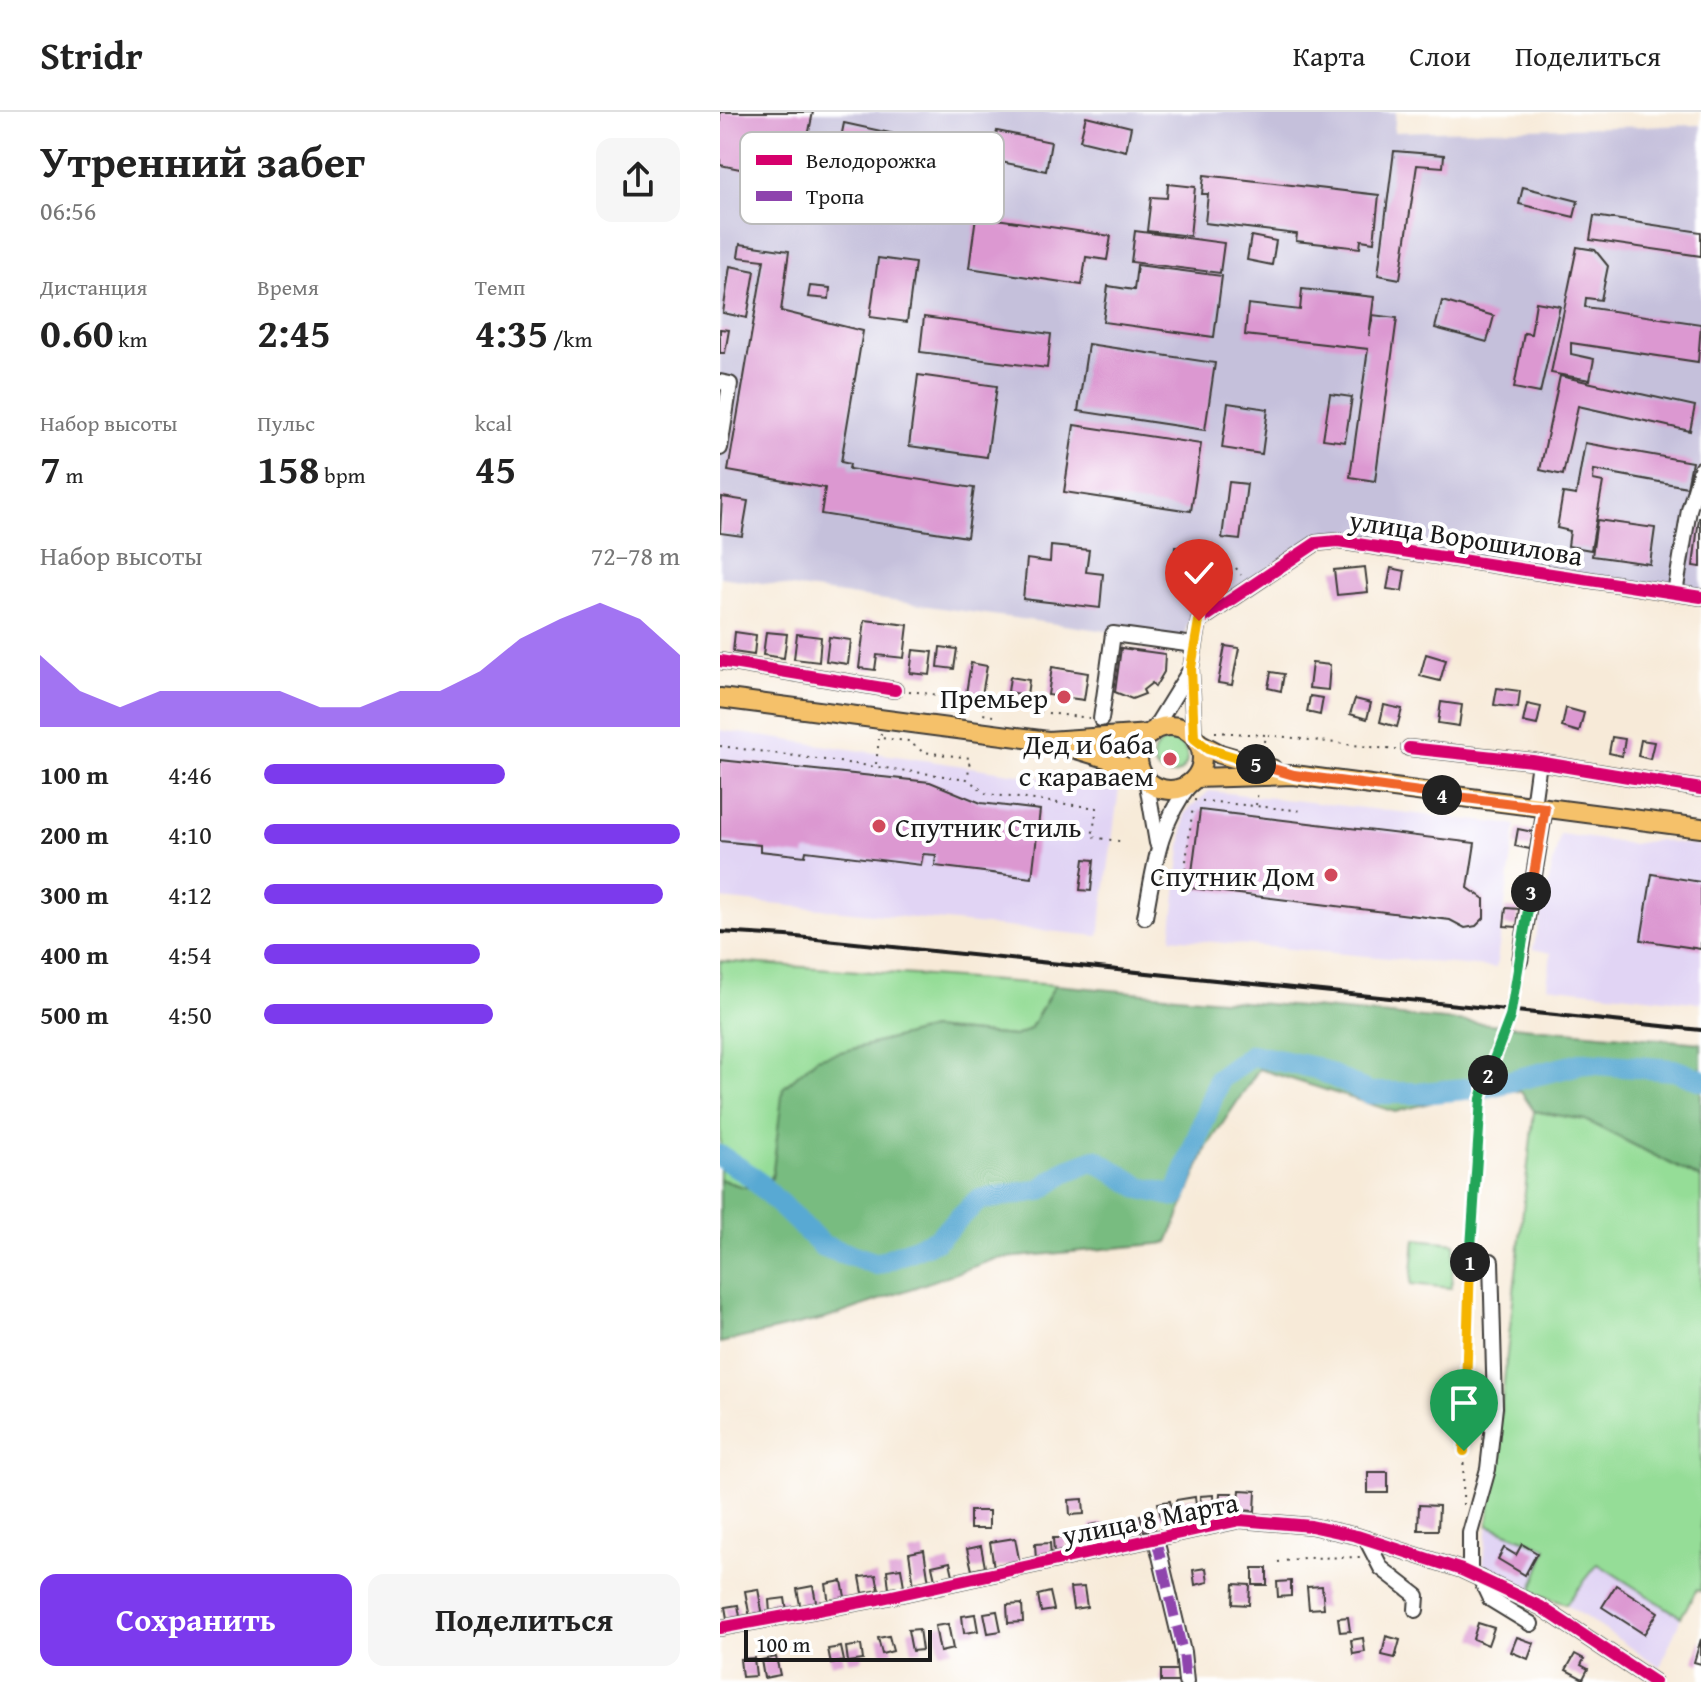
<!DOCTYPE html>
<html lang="ru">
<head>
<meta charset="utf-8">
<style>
	body { margin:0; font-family:"Gentium Book Plus",serif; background:#f6f6f6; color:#222; height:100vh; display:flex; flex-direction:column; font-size:30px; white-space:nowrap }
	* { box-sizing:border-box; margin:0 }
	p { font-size:26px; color:#767676 }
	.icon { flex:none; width:44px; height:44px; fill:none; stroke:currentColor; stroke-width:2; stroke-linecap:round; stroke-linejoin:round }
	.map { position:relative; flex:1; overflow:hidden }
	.panel { display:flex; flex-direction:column; background:#fff; width:720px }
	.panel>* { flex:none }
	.scale { position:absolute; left:24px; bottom:20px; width:188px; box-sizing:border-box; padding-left:8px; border:4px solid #1c1c1c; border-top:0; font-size:22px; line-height:28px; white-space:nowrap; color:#1c1c1c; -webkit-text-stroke:6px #fff; paint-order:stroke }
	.pin { position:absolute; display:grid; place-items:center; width:68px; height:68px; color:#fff; margin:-82px -34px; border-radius:50% 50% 50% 0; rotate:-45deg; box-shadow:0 0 8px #0007 }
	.pin .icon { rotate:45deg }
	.km { position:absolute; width:40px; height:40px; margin:-20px; border-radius:50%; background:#222; color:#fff; font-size:22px; line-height:40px; text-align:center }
	.round { display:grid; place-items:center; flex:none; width:84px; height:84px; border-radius:16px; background:#f6f6f6 }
	.overview { display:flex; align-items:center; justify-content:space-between; height:136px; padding:0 40px }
	h1 { font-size:44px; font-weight:700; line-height:60px }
	.figures { display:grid; grid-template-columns:repeat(3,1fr); gap:12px; height:136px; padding:8px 40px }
	.figures div { display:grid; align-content:center }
	.figures b { font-size:40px; font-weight:700 }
	.figures small { font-size:22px; font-weight:400 }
	.figures p { font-size:22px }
	.chart { height:224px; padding:16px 40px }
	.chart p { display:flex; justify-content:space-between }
	.chart svg { width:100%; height:144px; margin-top:8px; fill:#7c3aed; opacity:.7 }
	.primary-button { display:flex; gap:16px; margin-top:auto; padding:16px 40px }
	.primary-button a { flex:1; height:92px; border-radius:16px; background:#7c3aed; color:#fff; font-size:32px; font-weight:700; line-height:92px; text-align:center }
	.primary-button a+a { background:#f6f6f6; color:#222 }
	ul { padding:0 40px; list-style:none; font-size:26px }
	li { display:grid; grid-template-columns:128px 96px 1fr; align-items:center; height:60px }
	li i { height:20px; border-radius:10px; background:#7c3aed }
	header { display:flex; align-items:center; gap:48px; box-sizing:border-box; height:112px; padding:0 40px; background:#fff; border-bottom:2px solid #e0e0e0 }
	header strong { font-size:38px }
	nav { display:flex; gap:44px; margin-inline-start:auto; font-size:28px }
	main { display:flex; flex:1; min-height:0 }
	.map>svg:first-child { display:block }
	.built { fill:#e1d4f4 }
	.industrial { fill:#c5c0db }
	.green { fill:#95dd97; stroke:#587c5a; stroke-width:2 }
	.forest { fill:#78bc80; stroke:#4a6c4e; stroke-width:2 }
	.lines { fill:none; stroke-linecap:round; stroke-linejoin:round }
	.river { stroke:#59a9d3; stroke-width:22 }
	.building { fill:#dc98d1 }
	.minor-casing { stroke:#3d3b38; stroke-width:18 }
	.major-casing { stroke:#3d3b38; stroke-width:22 }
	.path { stroke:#3d3b38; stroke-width:2; stroke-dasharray:2 6; stroke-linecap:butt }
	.minor { stroke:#fff; stroke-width:14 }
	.major { stroke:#f5c16b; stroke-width:18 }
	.rail { stroke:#1c1c1c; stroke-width:4 }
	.quiet { stroke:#8e44ad; stroke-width:10; stroke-dasharray:20 10; stroke-linecap:butt }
	.cycleway-casing { stroke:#fff; stroke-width:17 }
	.cycleway { stroke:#d6006c; stroke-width:12 }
	.split-1-casing { stroke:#fff; stroke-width:16 }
	.split-2-casing { stroke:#fff; stroke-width:16 }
	.split-3-casing { stroke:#fff; stroke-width:16 }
	.split-4-casing { stroke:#fff; stroke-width:16 }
	.split-5-casing { stroke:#fff; stroke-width:16 }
	.split-6-casing { stroke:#fff; stroke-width:16 }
	.split-1 { stroke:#f5b400; stroke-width:10 }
	.split-2 { stroke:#22a559; stroke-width:10 }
	.split-3 { stroke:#22a559; stroke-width:10 }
	.split-4 { stroke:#f0652b; stroke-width:10 }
	.split-5 { stroke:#f0652b; stroke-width:10 }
	.split-6 { stroke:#f5b400; stroke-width:10 }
	.poi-dot { fill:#d1495b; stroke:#fff; stroke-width:3 }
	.labels { text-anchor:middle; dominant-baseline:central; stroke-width:8; stroke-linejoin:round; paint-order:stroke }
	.street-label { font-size:28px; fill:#1c1c1c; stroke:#fff }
	.poi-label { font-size:28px; fill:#1c1c1c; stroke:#fff; text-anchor:end }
	.key { fill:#fff; stroke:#bbb; stroke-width:2 }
	.key-label { font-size:22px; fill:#1c1c1c }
</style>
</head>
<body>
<header>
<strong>Stridr</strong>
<nav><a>Карта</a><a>Слои</a><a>Поделиться</a></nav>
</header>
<main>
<section class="panel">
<div class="overview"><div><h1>Утренний забег</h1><p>06:56</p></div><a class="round"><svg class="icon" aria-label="share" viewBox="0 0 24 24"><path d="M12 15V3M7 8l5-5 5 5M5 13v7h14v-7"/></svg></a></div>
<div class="figures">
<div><p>Дистанция</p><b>0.60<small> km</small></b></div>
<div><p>Время</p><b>2:45</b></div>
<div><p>Темп</p><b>4:35<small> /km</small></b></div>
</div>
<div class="figures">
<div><p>Набор высоты</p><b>7<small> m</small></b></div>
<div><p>Пульс</p><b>158<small> bpm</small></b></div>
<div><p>kcal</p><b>45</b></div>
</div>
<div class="chart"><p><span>Набор высоты</span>72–78 m</p>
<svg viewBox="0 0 160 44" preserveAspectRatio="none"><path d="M0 44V22L10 33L20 38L30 33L40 33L50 33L60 33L70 38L80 38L90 33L100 33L110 27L120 17L130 11L140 6L150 11L160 22V44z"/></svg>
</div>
<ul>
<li><b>100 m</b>4:46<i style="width:58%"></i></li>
<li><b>200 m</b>4:10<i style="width:100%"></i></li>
<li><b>300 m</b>4:12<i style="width:96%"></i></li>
<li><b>400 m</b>4:54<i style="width:52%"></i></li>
<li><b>500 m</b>4:50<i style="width:55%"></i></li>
</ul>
<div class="primary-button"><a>Сохранить</a><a>Поделиться</a></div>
</section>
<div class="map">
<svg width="981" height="1570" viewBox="0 0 981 1570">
	<rect width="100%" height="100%" fill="#fff"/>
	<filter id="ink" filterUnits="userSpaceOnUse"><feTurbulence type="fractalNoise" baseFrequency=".0125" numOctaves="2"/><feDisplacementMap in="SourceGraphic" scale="16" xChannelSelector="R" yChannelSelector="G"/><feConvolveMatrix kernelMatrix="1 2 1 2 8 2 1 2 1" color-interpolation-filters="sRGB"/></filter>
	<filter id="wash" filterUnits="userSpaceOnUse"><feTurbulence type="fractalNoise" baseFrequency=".006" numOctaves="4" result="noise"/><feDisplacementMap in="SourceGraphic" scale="32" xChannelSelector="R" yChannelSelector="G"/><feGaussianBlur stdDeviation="1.8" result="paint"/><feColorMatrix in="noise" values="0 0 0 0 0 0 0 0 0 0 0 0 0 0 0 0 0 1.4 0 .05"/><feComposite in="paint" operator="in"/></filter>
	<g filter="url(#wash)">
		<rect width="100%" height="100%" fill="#f7ead8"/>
		<g class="built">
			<polygon points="0,618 399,677 379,824 0,787"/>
			<polygon points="489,679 796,713 776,856 451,826 465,701"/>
			<polygon points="840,722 912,732 937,728 981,734 981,891 827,874 831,841 813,837"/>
			<polygon points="768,1413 827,1436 811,1480 763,1455"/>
			<polygon points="877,1452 961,1505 940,1555 846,1492"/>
		</g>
		<polygon class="industrial" points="0,0 676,0 674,20 981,13 981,484 598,422 467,512 465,530 0,465"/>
		<g class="green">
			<circle cx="450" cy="646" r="17"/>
			<path d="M0,849L335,873L310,917L295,924L210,917L56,1051C46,1086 28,1077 0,1067Z"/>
			<polygon points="814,999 865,1008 981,1067 981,1480 977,1477 961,1505 878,1452 846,1492 811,1480 827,1436 768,1413"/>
			<polygon points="695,1127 735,1131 731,1176 691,1172"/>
		</g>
		<path class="forest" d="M335,873L981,931V1067L865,1008L814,999L801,980L775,974L675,1000L539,957L487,1035L448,1131L275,1147L108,1206L0,1231V1067C21,1075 34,1082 52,1066L63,976L97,946L210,917L295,924L310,917Z"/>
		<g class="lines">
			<polyline class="river" points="0,1044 31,1064 103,1134 157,1152 216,1128 258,1088 320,1078 348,1058 375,1048 421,1076 456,1084 499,967 532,943 596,956 649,981 702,981 766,975 864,951 954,958 981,968"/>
		</g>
		<g id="blocks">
			<g class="building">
				<polygon points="0,0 93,0 84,44 59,39 54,64 0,53"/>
				<polygon points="366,4 411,15 406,39 360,28"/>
				<polygon points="124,11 193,26 187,56 118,41"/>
				<polygon points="277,19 331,30 326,59 271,48"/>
				<polygon points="674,39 724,43 723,55 697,53 680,167 658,163"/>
				<polygon points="484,63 659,83 654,130 641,128 640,136 576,129 577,122 485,111 488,82 482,82"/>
				<polygon points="448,72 475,75 470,124 427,119 431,85 447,86"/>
				<polygon points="803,75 858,89 854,105 799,92"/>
				<polygon points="256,104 391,124 387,148 366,145 362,173 249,156"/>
				<polygon points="874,104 981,120 981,144 870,128"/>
				<polygon points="415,119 504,131 500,161 411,150"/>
				<polygon points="531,124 556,129 552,153 527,148"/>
				<polygon points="20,132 69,139 61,199 143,219 121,350 130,352 129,357 254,376 247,425 101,402 105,376 8,359 44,148 18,145"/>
				<polygon points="857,135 875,138 888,154 881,188 866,186 865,195 981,212 978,250 851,231 851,242 874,247 870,268 831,261"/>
				<polygon points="158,146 195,151 187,210 150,205"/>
				<polygon points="417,153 502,164 494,225 383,210 388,174 414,178"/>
				<polygon points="10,154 35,159 27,206 3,201"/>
				<polygon points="90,174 110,176 109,187 88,185"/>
				<polygon points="582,177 654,185 649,224 653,203 677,206 655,369 630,365 648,237 525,223 528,192 580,198"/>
				<polygon points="722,189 774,204 767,230 715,216"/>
				<polygon points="816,190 840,194 820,281 794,276 804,221 811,222"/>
				<polygon points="204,205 331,222 327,256 200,240"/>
				<polygon points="0,217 9,218 5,241 0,241"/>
				<polygon points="368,232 495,251 485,318 358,299"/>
				<polygon points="198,263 277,274 267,345 189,334"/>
				<polygon points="840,264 975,294 970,319 858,294 843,363 820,358"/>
				<polygon points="610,282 632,285 625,330 603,327"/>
				<polygon points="508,291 548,297 542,342 502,336"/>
				<polygon points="354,313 481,332 471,399 344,380"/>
				<polygon points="865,331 972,350 967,375 874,358 873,368 883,370 871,438 848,434 850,419 837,416 843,381 856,383"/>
				<polygon points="509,370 527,372 520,428 502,426"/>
				<polygon points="2,385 28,389 22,424 0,421"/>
				<polygon points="979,406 981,406 981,455 973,454"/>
				<polygon points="877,408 935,416 930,452 872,444"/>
				<polygon points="331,434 369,438 366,460 383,462 380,496 303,487 307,447 330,450"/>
				<polygon points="455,435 471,436 470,448 454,446"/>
				<polygon points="645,455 648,480 617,483 614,458"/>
				<polygon points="671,456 685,459 682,479 667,477"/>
				<polygon points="145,508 188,513 184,546 157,543 155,558 139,556"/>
				<polygon points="15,520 36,523 34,543 13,540"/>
				<polygon points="46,520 67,522 64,546 43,543"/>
				<polygon points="77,522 101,525 99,550 74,547"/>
				<polygon points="109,525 131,528 128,552 106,549"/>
				<polygon points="505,534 519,536 512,573 498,571"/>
				<polygon points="220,535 237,537 234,557 218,555"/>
				<polygon points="401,536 445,542 444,560 435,575 432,571 423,578 425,582 412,587 395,580"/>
				<polygon points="193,538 213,540 210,563 190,561"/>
				<polygon points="706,542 726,548 720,569 700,564"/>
				<polygon points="251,551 267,554 262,583 246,581"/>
				<polygon points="592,551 610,553 608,578 589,576"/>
				<polygon points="332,555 368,561 364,588 328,583"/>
				<polygon points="551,560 564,562 561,579 548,576"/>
				<polygon points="290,565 309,568 307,583 288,580"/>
				<polygon points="777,576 800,579 798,596 774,593"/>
				<polygon points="590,584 603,586 600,603 587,600"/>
				<polygon points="635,587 651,591 647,607 630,602"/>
				<polygon points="721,590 742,593 739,614 718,611"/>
				<polygon points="807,592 821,595 817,613 803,610"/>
				<polygon points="664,593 682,597 677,615 660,610"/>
				<polygon points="846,596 864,601 859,620 842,615"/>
				<polygon points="892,625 905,627 902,644 889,641"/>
				<polygon points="921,628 934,630 930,647 918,644"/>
				<polygon points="0,648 210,670 261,691 320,698 312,766 215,754 216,743 203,742 201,753 86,739 85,744 40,739 40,733 0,729"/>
				<polygon points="480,698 755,731 748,776 764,787 764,806 756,814 745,816 730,808 470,776"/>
				<polygon points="798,717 813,720 810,737 795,734"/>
				<polygon points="364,747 374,748 371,779 360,778"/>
				<polygon points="932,762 981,770 981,837 921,828"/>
				<polygon points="786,796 799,797 797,815 784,814"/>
				<rect x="648" y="1360" width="20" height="21"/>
				<polygon points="520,1378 536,1379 535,1399 518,1398"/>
				<polygon points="500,1381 512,1381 511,1399 499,1398"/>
				<polygon points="493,1383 494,1397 482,1399 480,1384"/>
				<polygon points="475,1385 477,1402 458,1404 456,1388"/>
				<polygon points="363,1387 364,1402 350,1403 349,1388"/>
				<polygon points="450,1389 453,1404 441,1406 438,1391"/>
				<polygon points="699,1393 719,1394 718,1418 698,1418"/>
				<rect x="250" y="1399" width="19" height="18"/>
				<polygon points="431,1401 435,1416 424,1419 420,1403"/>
				<polygon points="417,1405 421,1421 402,1426 398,1409"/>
				<polygon points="383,1411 386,1433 372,1435 370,1413"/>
				<polygon points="295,1426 300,1452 274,1456 270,1430"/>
				<polygon points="333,1426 346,1426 346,1441 334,1442"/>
				<polygon points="330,1431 331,1446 316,1448 315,1432"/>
				<polygon points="802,1432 817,1441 805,1463 778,1447 784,1436 796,1443"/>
				<polygon points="261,1434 265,1455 252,1458 247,1437"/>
				<polygon points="204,1438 209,1471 194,1474 189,1441"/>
				<polygon points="230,1450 233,1463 215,1467 212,1454"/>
				<polygon points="181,1456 184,1474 169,1477 167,1458"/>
				<polygon points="486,1456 488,1470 475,1473 473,1458"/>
				<rect x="533" y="1456" width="14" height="17"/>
				<polygon points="156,1463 159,1478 143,1481 140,1465"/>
				<polygon points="122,1469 126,1490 109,1492 106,1472"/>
				<polygon points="571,1469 571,1484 558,1485 557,1470"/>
				<polygon points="514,1472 530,1473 529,1493 513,1492"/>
				<polygon points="896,1473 938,1500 924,1522 882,1495"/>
				<polygon points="93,1474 97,1495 81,1498 77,1477"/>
				<polygon points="602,1474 604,1496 589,1497 587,1475"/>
				<polygon points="364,1475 367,1495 353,1497 350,1476"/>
				<polygon points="38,1477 43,1504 30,1506 25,1479"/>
				<polygon points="330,1480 334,1498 321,1500 318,1483"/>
				<polygon points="65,1486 67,1499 50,1501 49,1488"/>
				<polygon points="302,1492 303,1510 288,1511 287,1493"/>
				<polygon points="18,1493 21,1510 8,1512 5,1495"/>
				<polygon points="277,1499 281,1519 268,1521 264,1501"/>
				<polygon points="255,1502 258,1519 244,1521 242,1504"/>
				<polygon points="628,1505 630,1519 620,1520 618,1506"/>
				<polygon points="758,1511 774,1516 768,1533 753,1527"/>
				<polygon points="228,1512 233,1537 220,1540 215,1514"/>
				<polygon points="199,1517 202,1538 192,1539 188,1518"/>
				<polygon points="169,1524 173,1539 162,1542 158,1526"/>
				<polygon points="666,1524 680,1528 675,1546 662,1543"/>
				<polygon points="797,1525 814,1531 808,1547 791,1540"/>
				<polygon points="643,1526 645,1540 633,1542 631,1528"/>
				<polygon points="981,1527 981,1552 974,1550"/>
				<polygon points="141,1533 143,1548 128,1550 126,1535"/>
				<polygon points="121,1535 124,1549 111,1552 108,1537"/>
				<polygon points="855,1542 864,1547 861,1553 868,1557 863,1567 846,1558"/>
				<polygon points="56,1545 60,1563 44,1566 41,1548"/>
				<polygon points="34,1546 36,1564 22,1565 20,1547"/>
				<rect x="441" y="1558" width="18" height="12"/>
			</g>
		</g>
	</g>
	<g filter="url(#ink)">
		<use href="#blocks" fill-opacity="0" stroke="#3d3b38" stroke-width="2"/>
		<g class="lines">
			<defs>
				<g id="minor">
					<polyline points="0,270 10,272 0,336"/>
					<polyline points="955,481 969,398 981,357"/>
					<polyline points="0,549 175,578"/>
					<polyline points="381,607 393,522 474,533"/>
					<polyline points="432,620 469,560"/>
					<polyline points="474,626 471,556 479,509 596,431 618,429 981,485"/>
					<polyline points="689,636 812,649 981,677"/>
					<polyline points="426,666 437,731"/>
					<polyline points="813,694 819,650"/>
					<path d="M425,805C434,756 439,711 471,671"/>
					<polyline points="800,849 825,696"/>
					<polyline points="436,1427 463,1540 466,1570"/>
					<polyline points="646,1427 661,1456 697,1484 696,1498"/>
					<polyline points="750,1461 750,1421 768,1357 775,1295 771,1149"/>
					<polyline points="760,1466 770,1487 811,1512"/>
					<polyline points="0,1516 158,1487 520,1408 591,1414 637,1424 742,1458 821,1495 934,1570"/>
				</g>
				<g id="major">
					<polyline points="0,586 328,629 430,622"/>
					<circle cx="450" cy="646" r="32"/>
					<polyline points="477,630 500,642 552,657"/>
					<polyline points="346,634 389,647 426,666"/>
					<polyline points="475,666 574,663 981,716"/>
				</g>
			</defs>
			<use href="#minor" class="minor-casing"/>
			<use href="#major" class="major-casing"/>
			<g class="path">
				<polyline points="516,456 521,463"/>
				<polyline points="189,579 263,589 263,602 273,604"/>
				<polyline points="320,600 369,606"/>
				<polyline points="495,620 546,623 544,636"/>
				<polyline points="161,621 160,626 188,629 203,640 250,646 248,664"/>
				<polyline points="548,623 676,638"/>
				<polyline points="0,634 247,667 267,682 377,696 372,725 405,730"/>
				<polyline points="156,652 159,627"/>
				<polyline points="474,688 585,699"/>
				<polyline points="536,693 538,678"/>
				<polyline points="463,773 473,694"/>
				<polyline points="743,1393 745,1220 761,987 790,905 798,862"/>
				<polyline points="558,1450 584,1446 642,1445"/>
			</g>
			<use href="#minor" class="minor"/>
			<use href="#major" class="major"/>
			<polyline class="rail" points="0,820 67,824 981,918"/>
			<polyline class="quiet" points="436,1427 463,1540 466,1570"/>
			<defs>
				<g id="cycleway">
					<polyline points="0,549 175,578"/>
					<polyline points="474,626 471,556 479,509 596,431 618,429 981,485"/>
					<polyline points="689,636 812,649 981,677"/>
					<polyline points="0,1516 158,1487 520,1408 591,1414 637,1424 742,1458 821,1495 934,1570"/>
				</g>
			</defs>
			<use href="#cycleway" class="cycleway-casing"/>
			<use href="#cycleway" class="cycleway"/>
		</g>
	</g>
	<g class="lines" filter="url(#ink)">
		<defs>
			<polyline id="split-1" points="744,1339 750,1150"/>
			<polyline id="split-2" points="750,1150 761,987 768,963"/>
			<polyline id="split-3" points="768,963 790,905 811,780"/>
			<polyline id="split-4" points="722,683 825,696 811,780"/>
			<polyline id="split-5" points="536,652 574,663 722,683"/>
			<polyline id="split-6" points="479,509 471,556 474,626 488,637 536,652"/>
		</defs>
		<use href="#split-1" class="split-1-casing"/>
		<use href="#split-2" class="split-2-casing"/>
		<use href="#split-3" class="split-3-casing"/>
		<use href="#split-4" class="split-4-casing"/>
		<use href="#split-5" class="split-5-casing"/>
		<use href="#split-6" class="split-6-casing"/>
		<use href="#split-1" class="split-1"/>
		<use href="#split-2" class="split-2"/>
		<use href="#split-3" class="split-3"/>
		<use href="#split-4" class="split-4"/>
		<use href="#split-5" class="split-5"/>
		<use href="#split-6" class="split-6"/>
	</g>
	<g class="poi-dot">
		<circle cx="344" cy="585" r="8"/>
		<circle cx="450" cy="647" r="8"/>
		<circle cx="159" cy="714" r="8"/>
		<circle cx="611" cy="763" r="8"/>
	</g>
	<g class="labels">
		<g class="street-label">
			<text transform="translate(746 425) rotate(9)">улица Ворошилова</text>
			<text transform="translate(430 1406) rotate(-11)">улица 8 Марта</text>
		</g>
		<g class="poi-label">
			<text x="328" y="585">Премьер</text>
			<text x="434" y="631">Дед и баба<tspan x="434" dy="32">с караваем</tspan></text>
			<text x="175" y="714" text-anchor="start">Спутник Стиль</text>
			<text x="595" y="763">Спутник Дом</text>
		</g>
	</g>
	<rect x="20" y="20" width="264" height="92" rx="12" class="key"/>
	<rect x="36" y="43" width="36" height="10" fill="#d6006c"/>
	<rect x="36" y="79" width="36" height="10" fill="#8e44ad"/>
	<g class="key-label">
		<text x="86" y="56">Велодорожка</text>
		<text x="86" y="92">Тропа</text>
	</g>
</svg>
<div class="scale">100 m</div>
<div class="pin" style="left:744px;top:1339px;background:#1e9e55"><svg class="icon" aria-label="arrive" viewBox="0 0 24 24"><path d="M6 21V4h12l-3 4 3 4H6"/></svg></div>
<div class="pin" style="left:479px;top:509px;background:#d93025"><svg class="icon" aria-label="check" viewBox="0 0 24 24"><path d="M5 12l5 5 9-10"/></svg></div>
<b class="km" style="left:750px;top:1150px">1</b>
<b class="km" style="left:768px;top:963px">2</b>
<b class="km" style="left:811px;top:780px">3</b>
<b class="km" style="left:722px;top:683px">4</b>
<b class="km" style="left:536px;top:652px">5</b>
</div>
</main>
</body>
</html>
